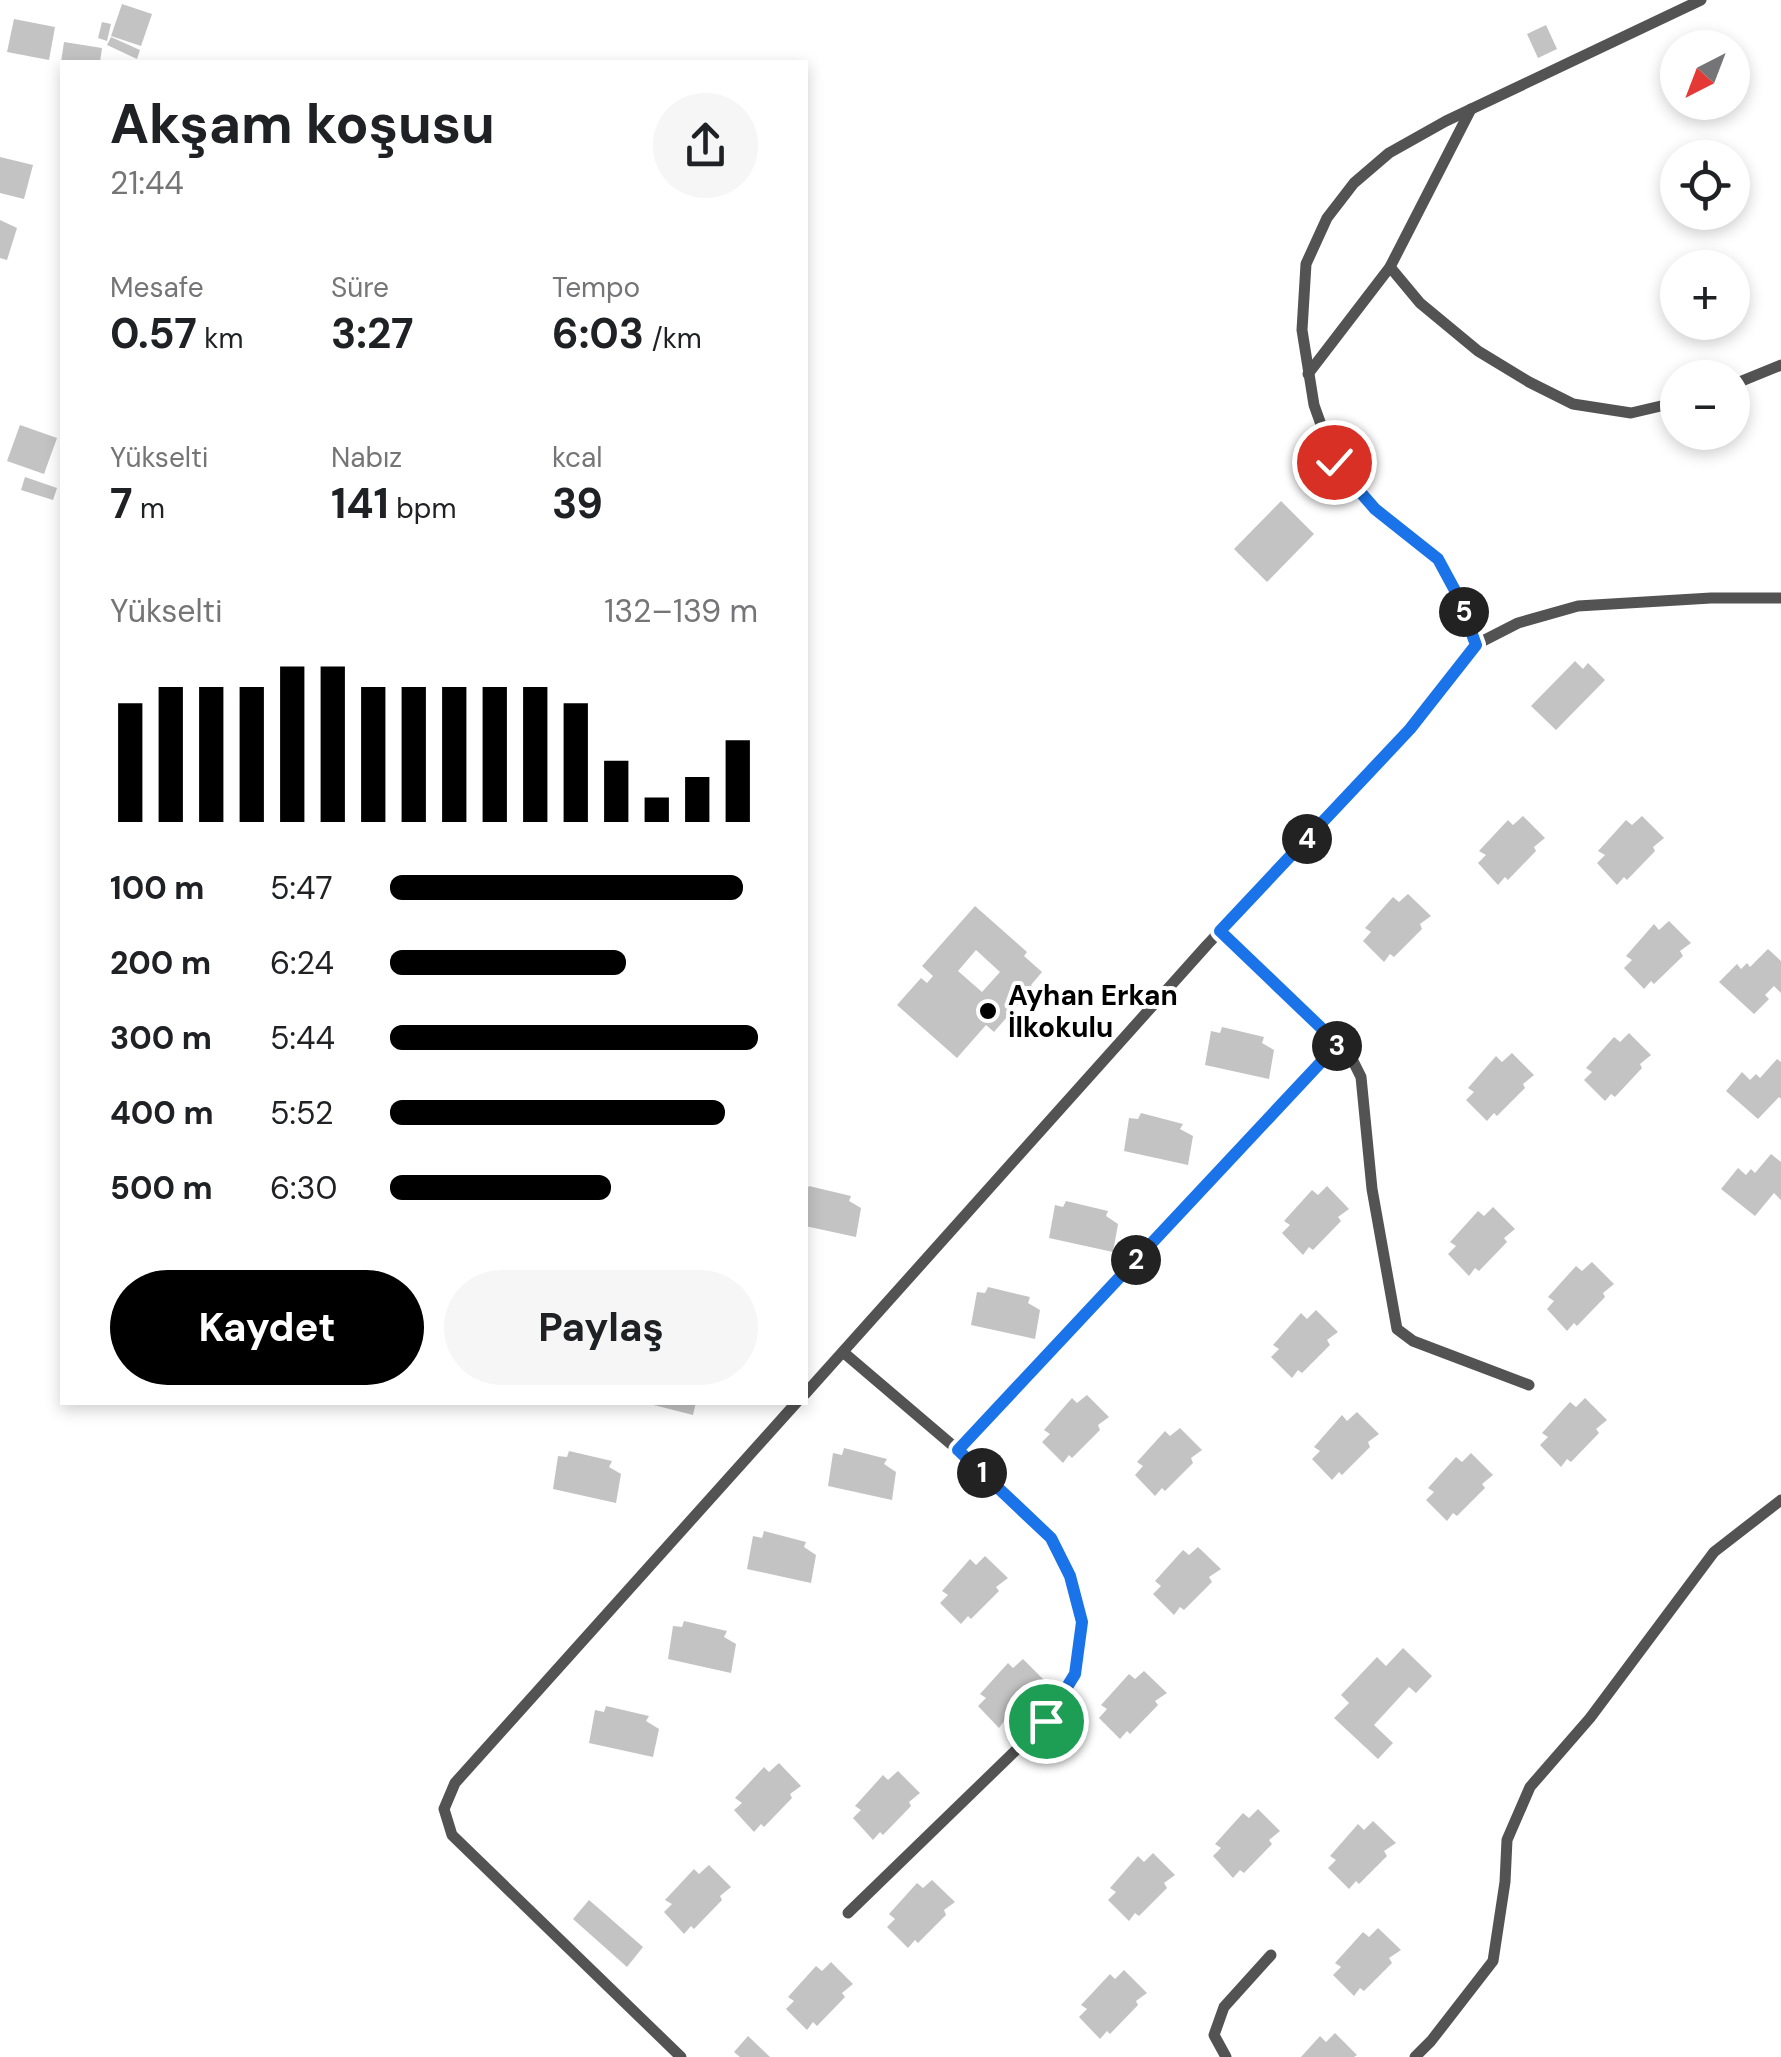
<!DOCTYPE html>
<html lang="tr">
<head>
<meta charset="utf-8">
<style>
	body { margin:0; font-family:"DM Sans",sans-serif; background:#f6f6f6; color:#202124; height:100vh; display:flex; flex-direction:column; font-size:38px; white-space:nowrap }
	* { box-sizing:border-box; margin:0 }
	p { font-size:32px; color:#757577 }
	.icon { flex:none; width:55px; height:55px; fill:none; stroke:currentColor; stroke-width:2; stroke-linecap:round; stroke-linejoin:round }
	.map { position:relative; flex:1; overflow:hidden }
	.sheet { position:absolute; left:60px; top:60px; width:748px; height:1345px; display:flex; flex-direction:column; background:#fff; border-radius:0px; box-shadow:0 5px 15px #0003 }
	.sheet>* { flex:none }
	.needle { width:65px; rotate:222deg }
	.tools { position:absolute; left:1660px; top:30px; display:grid; gap:20px }
	.tools a { display:grid; place-items:center; width:90px; height:90px; border-radius:50%; background:#fff; box-shadow:0 5px 15px #0003; font-size:50px }
	.pin { position:absolute; display:grid; place-items:center; width:85px; height:85px; color:#fff; margin:-42px; border:5px solid #fff; border-radius:50%; box-shadow:0 2px 10px #0007 }
	.km { position:absolute; width:50px; height:50px; margin:-25px; border-radius:50%; background:#222; color:#fff; font-size:28px; line-height:50px; text-align:center }
	.round { display:grid; place-items:center; flex:none; width:105px; height:105px; border-radius:52px; background:#f6f6f6 }
	.summary { display:flex; align-items:center; justify-content:space-between; height:170px; padding:0 50px }
	h1 { font-size:55px; font-weight:700; line-height:75px }
	.metrics { display:grid; grid-template-columns:repeat(3,1fr); gap:15px; height:170px; padding:10px 50px }
	.metrics div { display:grid; align-content:center }
	.metrics b { font-size:42px; font-weight:700 }
	.metrics small { font-size:28px; font-weight:400 }
	.metrics p { font-size:28px }
	.chart { height:280px; padding:20px 50px }
	.chart p { display:flex; justify-content:space-between }
	.chart svg { width:100%; height:180px; margin-top:10px; stroke:#000; stroke-width:6 }
	.primary-button { display:flex; gap:20px; margin-top:auto; padding:20px 50px }
	.primary-button a { flex:1; height:115px; border-radius:60px; background:#000; color:#fff; font-size:40px; font-weight:700; line-height:115px; text-align:center }
	.primary-button a+a { background:#f6f6f6; color:#202124 }
	ul { padding:0 50px; list-style:none; font-size:32px }
	li { display:grid; grid-template-columns:160px 120px 1fr; align-items:center; height:75px }
	li i { height:25px; border-radius:12px; background:#000 }
	.map>svg:first-child { display:block }
	.building { fill:#c3c3c3; fill-rule:evenodd }
	.lines { fill:none; stroke-linecap:round; stroke-linejoin:round }
	.lane { stroke:#535353; stroke-width:11 }
	.route-casing { stroke:#fff; stroke-width:20 }
	.route { stroke:#1a73e8; stroke-width:12 }
	.poi-dot { fill:#000; stroke:#fff; stroke-width:4 }
	.labels { text-anchor:middle; dominant-baseline:central; stroke-width:8; stroke-linejoin:round; paint-order:stroke }
	.poi-label { font-size:28px; font-weight:bold; fill:#000; stroke:#fff; text-anchor:start }
</style>
</head>
<body>
<div class="map">
<svg width="1781" height="2057" viewBox="0 0 1781 2057">
	<rect width="100%" height="100%" fill="#fff"/>
	<g class="building">
		<polygon points="122,4 152,14 141,46 111,36"/>
		<polygon points="14,19 55,27 49,60 7,52"/>
		<polygon points="102,22 111,24 107,41 98,38"/>
		<polygon points="1546,25 1557,49 1538,58 1527,34"/>
		<polygon points="111,37 140,50 137,59 107,45"/>
		<polygon points="64,42 102,48 100,62 61,62"/>
		<polygon points="0,157 33,165 24,199 0,193"/>
		<polygon points="0,220 17,228 7,260 0,258"/>
		<polygon points="20,425 57,438 44,474 7,461"/>
		<polygon points="25,477 57,488 53,500 21,490"/>
		<polygon points="1281,501 1314,534 1267,582 1234,549"/>
		<polygon points="1575,661 1583,669 1588,663 1605,680 1556,730 1531,706"/>
		<polygon points="1523,816 1545,838 1534,847 1536,851 1508,880 1505,877 1498,885 1478,863 1486,855 1479,851 1508,820 1513,825"/>
		<polygon points="1642,816 1664,838 1653,847 1655,851 1627,880 1624,877 1617,885 1597,863 1605,855 1598,851 1626,820 1632,825"/>
		<polygon points="1408,894 1431,916 1420,924 1422,929 1394,957 1390,954 1384,962 1363,941 1371,932 1365,928 1393,897 1399,902"/>
		<path d="M975,906L1027,952L1024,956L1042,972L1031,985L1033,987L994,1032L986,1025L957,1058L897,1005L921,978L927,983L933,976L922,966ZM976,950L1000,972L982,992L958,971Z"/>
		<polygon points="1669,921 1691,943 1680,951 1683,956 1654,984 1651,981 1644,989 1624,968 1632,960 1626,956 1654,924 1659,930"/>
		<polygon points="1768,949 1781,961 1781,993 1774,986 1765,995 1769,999 1754,1014 1719,982 1737,964 1741,969 1747,963 1750,967"/>
		<polygon points="1222,1027 1264,1037 1262,1043 1274,1050 1269,1079 1205,1065 1211,1031 1220,1033"/>
		<polygon points="1629,1033 1651,1055 1640,1064 1642,1068 1615,1097 1611,1094 1605,1101 1584,1080 1592,1072 1586,1068 1614,1037 1620,1042"/>
		<polygon points="1512,1053 1534,1075 1523,1084 1525,1088 1497,1116 1494,1113 1487,1121 1466,1100 1474,1092 1468,1088 1496,1056 1502,1062"/>
		<polygon points="1777,1059 1781,1062 1781,1099 1779,1097 1758,1119 1726,1091 1742,1072 1750,1080 1756,1074 1760,1078"/>
		<polygon points="1141,1113 1183,1124 1180,1129 1193,1136 1188,1165 1124,1151 1129,1118 1138,1119"/>
		<polygon points="1771,1154 1781,1162 1781,1200 1774,1193 1755,1216 1721,1189 1738,1168 1746,1175 1751,1169 1755,1173"/>
		<polygon points="809,1186 851,1196 849,1201 861,1208 856,1237 805,1226 805,1192"/>
		<polygon points="1327,1186 1349,1209 1338,1217 1341,1221 1313,1250 1309,1247 1303,1255 1282,1233 1290,1225 1284,1221 1312,1190 1318,1195"/>
		<polygon points="1066,1201 1108,1211 1106,1216 1118,1224 1113,1252 1049,1238 1055,1205 1063,1207"/>
		<polygon points="1493,1207 1515,1229 1504,1238 1507,1242 1479,1271 1475,1268 1469,1276 1448,1254 1456,1246 1450,1242 1478,1211 1484,1216"/>
		<polygon points="1592,1262 1614,1284 1603,1293 1605,1297 1577,1326 1574,1323 1567,1331 1547,1309 1554,1301 1548,1297 1576,1266 1582,1271"/>
		<polygon points="988,1287 1030,1297 1028,1303 1040,1310 1035,1339 971,1325 977,1292 985,1293"/>
		<polygon points="1316,1310 1338,1332 1327,1340 1330,1345 1302,1373 1298,1370 1292,1378 1271,1357 1279,1349 1273,1345 1301,1313 1307,1319"/>
		<polygon points="1087,1395 1109,1417 1098,1425 1100,1430 1072,1458 1069,1455 1063,1463 1042,1442 1050,1434 1044,1430 1072,1398 1077,1403"/>
		<polygon points="1585,1398 1607,1420 1596,1429 1599,1433 1571,1462 1567,1459 1561,1467 1540,1445 1548,1437 1542,1433 1570,1402 1576,1407"/>
		<polygon points="642,1402 696,1402 693,1415"/>
		<polygon points="1357,1412 1379,1434 1368,1442 1370,1447 1342,1475 1339,1472 1332,1480 1312,1459 1320,1451 1314,1447 1342,1415 1347,1421"/>
		<polygon points="1180,1428 1202,1450 1191,1458 1193,1463 1165,1491 1162,1488 1155,1496 1135,1475 1143,1466 1137,1462 1165,1431 1170,1436"/>
		<polygon points="844,1448 887,1459 884,1464 896,1472 892,1500 828,1486 833,1453 842,1455"/>
		<polygon points="569,1451 612,1461 609,1467 621,1474 616,1503 553,1489 558,1456 567,1457"/>
		<polygon points="1471,1453 1493,1475 1482,1484 1485,1488 1457,1516 1453,1513 1447,1521 1426,1500 1434,1492 1428,1488 1456,1457 1462,1462"/>
		<polygon points="764,1531 806,1542 804,1547 816,1555 811,1583 747,1569 753,1536 762,1538"/>
		<polygon points="1198,1547 1221,1569 1209,1577 1212,1582 1184,1610 1180,1607 1174,1615 1153,1594 1161,1586 1155,1581 1183,1550 1189,1555"/>
		<polygon points="985,1556 1008,1578 996,1587 999,1591 971,1619 968,1616 961,1624 940,1603 948,1595 942,1591 970,1559 976,1565"/>
		<polygon points="684,1621 727,1631 724,1637 736,1644 731,1673 668,1659 673,1626 682,1627"/>
		<polygon points="1403,1648 1432,1676 1416,1693 1409,1687 1374,1725 1393,1743 1378,1759 1334,1718 1349,1703 1341,1695 1377,1657 1386,1666"/>
		<polygon points="1023,1659 1045,1681 1034,1690 1036,1694 1009,1723 1005,1720 999,1728 978,1706 986,1698 980,1694 1008,1663 1013,1668"/>
		<polygon points="1144,1671 1167,1693 1155,1701 1158,1705 1130,1734 1127,1731 1120,1739 1099,1718 1107,1709 1101,1705 1129,1674 1135,1679"/>
		<polygon points="606,1706 649,1716 646,1721 659,1729 653,1757 589,1743 595,1710 604,1712"/>
		<polygon points="779,1763 801,1786 790,1794 792,1798 764,1827 761,1824 754,1832 734,1810 742,1803 735,1798 764,1767 769,1772"/>
		<polygon points="898,1771 920,1793 909,1802 911,1806 883,1835 880,1832 873,1840 853,1818 861,1810 855,1806 883,1775 888,1780"/>
		<polygon points="1258,1809 1280,1831 1269,1840 1272,1844 1244,1873 1240,1870 1233,1878 1213,1856 1221,1848 1215,1844 1243,1813 1249,1818"/>
		<polygon points="1373,1821 1396,1843 1384,1851 1387,1856 1359,1884 1356,1881 1349,1889 1328,1868 1336,1860 1330,1856 1358,1824 1364,1830"/>
		<polygon points="1153,1853 1175,1875 1164,1883 1167,1888 1139,1916 1135,1913 1129,1921 1108,1900 1116,1892 1110,1888 1138,1856 1144,1862"/>
		<polygon points="709,1865 731,1887 720,1896 722,1900 694,1929 691,1926 684,1934 664,1912 672,1904 665,1900 694,1869 699,1874"/>
		<polygon points="932,1880 955,1902 944,1910 946,1915 918,1943 915,1940 908,1948 887,1927 895,1919 889,1914 917,1883 923,1888"/>
		<polygon points="589,1900 643,1947 627,1967 573,1919"/>
		<polygon points="1378,1928 1401,1950 1389,1958 1392,1963 1364,1991 1360,1988 1354,1996 1333,1975 1341,1967 1335,1963 1363,1932 1369,1937"/>
		<polygon points="831,1962 853,1984 842,1993 845,1997 817,2026 813,2022 807,2030 786,2009 794,2001 788,1997 816,1966 822,1971"/>
		<polygon points="1124,1970 1147,1993 1136,2001 1138,2005 1110,2034 1107,2031 1100,2039 1079,2017 1087,2009 1081,2005 1110,1974 1115,1979"/>
		<polygon points="1335,2033 1357,2055 1354,2057 1301,2057 1320,2036 1326,2042"/>
		<polygon points="748,2036 770,2057 740,2057 734,2052"/>
	</g>
	<g class="lines">
		<g class="lane">
			<polyline points="1390,267 1420,303 1478,351 1529,382 1573,404 1631,413 1678,402"/>
			<polyline points="1308,374 1390,267 1471,109"/>
			<polyline points="1732,385 1781,365"/>
			<polyline points="1475,645 1458,596 1438,559 1375,509 1334,461 1314,405 1302,330 1306,264 1327,218 1354,183 1389,153 1446,121 1701,0"/>
			<polyline points="1220,931 1350,1055 1361,1077 1372,1189 1397,1329 1413,1341 1529,1385"/>
			<polyline points="843,1352 958,1450 1051,1538 1070,1575 1082,1622 1075,1674 1046,1721 848,1913"/>
			<polyline points="805,1394 1207,945 1411,729 1475,645 1518,623 1578,606 1711,598 1781,598"/>
			<polyline points="958,1450 1339,1044"/>
			<polyline points="681,2057 452,1835 444,1809 455,1783 797,1402"/>
			<polyline points="1226,2057 1214,2035 1224,2007 1271,1955"/>
			<polyline points="1415,2057 1431,2041 1493,1961 1505,1882 1507,1840 1530,1787 1590,1718 1714,1552 1781,1500"/>
		</g>
	</g>
	<g class="lines">
		<defs>
			<polyline id="route" points="1046,1721 1075,1674 1082,1622 1070,1576 1051,1538 958,1450 1338,1044 1220,931 1410,729 1476,645 1458,596 1438,559 1375,509 1334,462"/>
		</defs>
		<use href="#route" class="route-casing"/>
		<use href="#route" class="route"/>
	</g>
	<circle class="poi-dot" cx="988" cy="1011" r="10"/>
	<g class="labels">
		<g class="poi-label">
			<text x="1008" y="995">Ayhan Erkan<tspan x="1008" dy="32">İlkokulu</tspan></text>
		</g>
	</g>
</svg>
<div class="tools">
<a><svg class="needle" viewBox="-14 -14 28 28"><path d="M0-13l5 13h-10z" fill="#e53935"/><path d="M0 13l5-13h-10z" fill="#757577"/></svg></a>
<a><svg class="icon" aria-label="locate" viewBox="0 0 24 24"><circle cx="12" cy="12" r="6"/><path d="M12 2v4M12 18v4M2 12h4M18 12h4"/></svg></a>
<a>+</a>
<a>−</a>
</div>
<div class="pin" style="left:1046px;top:1721px;background:#1e9e55"><svg class="icon" aria-label="arrive" viewBox="0 0 24 24"><path d="M6 21V4h12l-3 4 3 4H6"/></svg></div>
<div class="pin" style="left:1334px;top:462px;background:#d93025"><svg class="icon" aria-label="check" viewBox="0 0 24 24"><path d="M5 12l5 5 9-10"/></svg></div>
<b class="km" style="left:982px;top:1473px">1</b>
<b class="km" style="left:1136px;top:1260px">2</b>
<b class="km" style="left:1337px;top:1046px">3</b>
<b class="km" style="left:1307px;top:839px">4</b>
<b class="km" style="left:1464px;top:612px">5</b>
<section class="sheet">
<div class="summary"><div><h1>Akşam koşusu</h1><p>21:44</p></div><a class="round"><svg class="icon" aria-label="share" viewBox="0 0 24 24"><path d="M12 15V3M7 8l5-5 5 5M5 13v7h14v-7"/></svg></a></div>
<div class="metrics">
<div><p>Mesafe</p><b>0.57<small> km</small></b></div>
<div><p>Süre</p><b>3:27</b></div>
<div><p>Tempo</p><b>6:03<small> /km</small></b></div>
</div>
<div class="metrics">
<div><p>Yükselti</p><b>7<small> m</small></b></div>
<div><p>Nabız</p><b>141<small> bpm</small></b></div>
<div><p>kcal</p><b>39</b></div>
</div>
<div class="chart"><p><span>Yükselti</span>132–139 m</p>
<svg viewBox="0 0 160 44" preserveAspectRatio="none"><path d="M5 44V15M15 44V11M25 44V11M35 44V11M45 44V6M55 44V6M65 44V11M75 44V11M85 44V11M95 44V11M105 44V11M115 44V15M125 44V29M135 44V38M145 44V33M155 44V24"/></svg>
</div>
<ul>
<li><b>100 m</b>5:47<i style="width:96%"></i></li>
<li><b>200 m</b>6:24<i style="width:64%"></i></li>
<li><b>300 m</b>5:44<i style="width:100%"></i></li>
<li><b>400 m</b>5:52<i style="width:91%"></i></li>
<li><b>500 m</b>6:30<i style="width:60%"></i></li>
</ul>
<div class="primary-button"><a>Kaydet</a><a>Paylaş</a></div>
</section>
</div>
</body>
</html>
